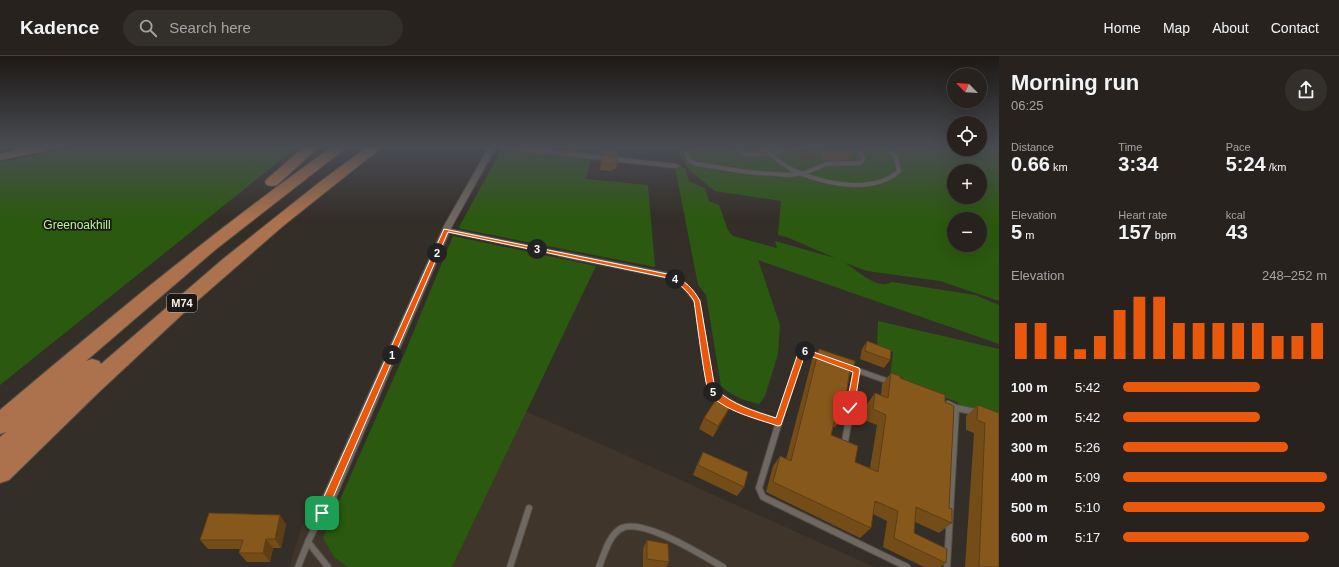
<!DOCTYPE html>
<html lang="en">
<head>
<meta charset="utf-8">
<style>
	body { margin:0; font-family:Helvetica,sans-serif; background:#332f2b; color:#f1f3f6; height:100vh; display:flex; flex-direction:column; font-size:15px; white-space:nowrap }
	* { box-sizing:border-box; margin:0 }
	p { font-size:13px; color:#a4a4a4 }
	.icon { flex:none; width:22px; height:22px; fill:none; stroke:currentColor; stroke-width:2; stroke-linecap:round; stroke-linejoin:round }
	.map { position:relative; flex:1; overflow:hidden }
	.drawer { display:flex; flex-direction:column; background:#27221e; width:340px }
	.drawer>* { flex:none }
	.needle { width:26px; rotate:294deg }
	.controls { position:absolute; left:947px; top:12px; display:grid; gap:8px }
	.controls a { display:grid; place-items:center; width:40px; height:40px; border-radius:50%; background:#27221e; box-shadow:0 4px 16px #0002,0 0 0 1px #433f3c; font-size:20px }
	.pin { position:absolute; display:grid; place-items:center; width:34px; height:34px; color:#fff; margin:-17px; border-radius:8px; box-shadow:0 2px 6px #0006 }
	.km { position:absolute; width:20px; height:20px; margin:-10px; border-radius:50%; background:#222; color:#fff; font-size:11px; line-height:20px; text-align:center }
	.round { display:grid; place-items:center; flex:none; width:42px; height:42px; border-radius:21px; background:#332f2b }
	.summary { display:flex; align-items:center; justify-content:space-between; height:68px; padding:0 12px }
	h1 { font-size:22px; font-weight:800; line-height:30px }
	.figures { display:grid; grid-template-columns:repeat(3,1fr); gap:6px; height:68px; padding:4px 12px }
	.figures div { display:grid; align-content:center }
	.figures b { font-size:20px; font-weight:800 }
	.figures small { font-size:11px; font-weight:400 }
	.figures p { font-size:11px }
	.chart { height:112px; padding:8px 12px }
	.chart p { display:flex; justify-content:space-between }
	.chart svg { width:100%; height:72px; margin-top:4px; stroke:#ea580c; stroke-width:6 }
	ul { padding:0 12px; list-style:none; font-size:13px }
	li { display:grid; grid-template-columns:64px 48px 1fr; align-items:center; height:30px }
	li i { height:10px; border-radius:5px; background:#ea580c }
	header { display:flex; align-items:center; gap:24px; box-sizing:border-box; height:56px; padding:0 20px; background:#27221e; border-bottom:1px solid #433f3c }
	header strong { font-size:19px }
	nav { display:flex; gap:22px; margin-inline-start:auto; font-size:14px }
	.search { width:280px; height:36px; background:#332f2b; display:flex; align-items:center; gap:10px; box-sizing:border-box; padding:0 14px; border-radius:22px; color:#a4a4a4; font-size:15px }
	main { display:flex; flex:1; min-height:0 }
	.map>svg:first-child { display:block }
	.built { fill:#3f352a }
	.green { fill:#2b590f; fill-rule:evenodd }
	.lines { fill:none; stroke-linecap:round; stroke-linejoin:round }
	.service-far2-casing { stroke:#514c47; stroke-width:5.5 }
	.service-far1-casing { stroke:#514c47; stroke-width:7 }
	.service-casing { stroke:#514c47; stroke-width:8 }
	.minor-casing { stroke:#514c47; stroke-width:2 }
	.primary-casing { stroke:#514c47; stroke-width:2 }
	.motorway-casing { stroke:#514c47; stroke-width:2 }
	.service-far2 { stroke:#6e6861; stroke-width:4 }
	.service-far1 { stroke:#6e6861; stroke-width:5 }
	.service { stroke:#6e6861; stroke-width:6 }
	.minor { fill:#6e6861; fill-rule:evenodd }
	.primary { fill:#936d55; fill-rule:evenodd }
	.motorway { fill:#ac714d; fill-rule:evenodd }
	.wall { fill:#744c18 }
	.shaded-wall { fill:#5e3e14 }
	.building { fill:#87581c; stroke:#5e3e14 }
	.route { fill:#ea580c; stroke:#fff }
	.labels { text-anchor:middle; dominant-baseline:central; stroke-width:3.5; stroke-linejoin:round; paint-order:stroke }
	.shield { fill:#1a1714; stroke:#b5b2ae; stroke-width:1 }
	.shield-label { font-size:11px; font-weight:bold; fill:#f8f4f0 }
	.park-label { font-size:12px; fill:#b3f993; stroke:#1a1714 }
</style>
</head>
<body>
<header>
<strong>Kadence</strong>
<div class="search"><svg class="icon" aria-label="search" viewBox="0 0 24 24"><circle cx="10" cy="10" r="6"/><path d="M15 15l6 6"/></svg>Search here</div>
<nav><a>Home</a><a>Map</a><a>About</a><a>Contact</a></nav>
</header>
<main>
<div class="map">
<svg width="999" height="511" viewBox="0 0 999 511">
	<rect width="100%" height="100%" fill="#342e28"/>
	<g class="built">
		<polygon points="525,355 614,394 874,511 452,511"/>
		<polygon points="320,438 341,442 334,501 348,511 289,511 301,473"/>
	</g>
	<g class="green">
		<polygon points="75,91 297,91 0,329 0,106"/>
		<path d="M679,91H954V93H980V91H999V245L940,225L867,215L845,207C857,214 878,235 892,226L975,239L999,249V288L758,204L780,269L778,298L765,340L759,348C743,344 734,341 721,330L706,239L698,229L675,111L685,112L689,125L705,132L709,145L719,149L728,174L733,180L777,192L775,185L835,202L789,182L778,179L781,145L715,135L690,115L681,102ZM954,115H980V141H954ZM954,163H980V189H954Z"/>
		<polygon points="501,94 590,104 586,123 648,129 655,211 461,173 459,171"/>
		<polygon points="453,180 596,210 452,511 348,511 334,501 323,482 406,294"/>
		<polygon points="878,265 999,293 999,357 962,351 957,346 890,321 893,296 877,290"/>
	</g>
	<g class="lines">
		<defs>
			<g id="service-far2">
				<polyline points="684,91 689,104 696,108 748,116 788,119 805,117 826,108 860,107 864,101 855,91"/>
				<polyline points="736,91 746,99 769,97 760,91"/>
				<path d="M769,97C775,101 780,107 786,110C814,127 872,140 899,115L896,102L887,91"/>
				<polyline points="769,97 786,94 788,91"/>
				<polyline points="446,174 566,199"/>
			</g>
			<g id="service-far1">
				<polyline points="561,198 670,220 685,230 697,245 712,334 714,336"/>
				<polyline points="848,311 890,326"/>
				<polyline points="789,336 803,294 820,301"/>
				<polyline points="853,336 857,314"/>
			</g>
			<g id="service">
				<path d="M713,335C732,351 755,359 779,366L789,335"/>
				<polyline points="948,348 956,352 976,356"/>
				<polyline points="779,366 759,432 763,441 907,511"/>
				<polyline points="844,391 854,335"/>
				<polyline points="298,511 308,486"/>
				<polyline points="328,511 308,486 330,440"/>
				<polyline points="510,511 529,452"/>
				<path d="M599,511C604,499 609,478 622,472C644,462 703,500 723,511"/>
				<polyline points="947,511 956,352"/>
			</g>
			<g id="minor">
				<polygon points="489,91 496,91 452,170 335,444 330,446 325,444 323,440 444,170"/>
				<polygon points="498,91 525,91 676,108 680,110 676,112 501,93"/>
			</g>
			<polygon id="primary" points="30,91 53,91 48,94 0,104 0,98"/>
			<g id="motorway">
				<polygon points="304,91 319,91 277,129 272,130 267,129 265,126 267,123"/>
				<path d="M332,91H347L215,194L86,305L92,303L99,305L101,308L223,203L321,125L367,91H382L283,170L189,252L98,337L9,424L0,427V381L6,376L0,378V354C108,263 216,173 332,91Z"/>
			</g>
		</defs>
		<use href="#service-far2" class="service-far2-casing"/>
		<use href="#service-far1" class="service-far1-casing"/>
		<use href="#service" class="service-casing"/>
		<use href="#minor" class="minor-casing"/>
		<use href="#primary" class="primary-casing"/>
		<use href="#motorway" class="motorway-casing"/>
		<use href="#service-far2" class="service-far2"/>
		<use href="#service-far1" class="service-far1"/>
		<use href="#service" class="service"/>
		<use href="#minor" class="minor"/>
		<use href="#primary" class="primary"/>
		<use href="#motorway" class="motorway"/>
	</g>
	<g class="wall">
		<polygon points="601,91 617,91 616,100 601,98"/>
		<polygon points="804,91 856,91 849,104 824,104 820,100 797,106"/>
		<polygon points="602,99 617,106 616,113 613,113 612,115 600,114"/>
		<polygon points="867,285 890,304 884,312 860,303 862,293"/>
		<polygon points="819,293 853,315 849,320 843,361 835,371 833,371 831,379 855,406 870,412 877,369 864,364 867,348 875,337 881,339 882,328 891,317 900,322 945,346 949,452 952,467 939,477 915,466 914,477 946,507 940,511 924,511 883,491 887,465 873,458 871,472 860,482 766,436 773,410 780,400 786,403 812,304"/>
		<polygon points="978,349 999,357 999,511 965,511 974,377 966,374 966,360"/>
		<polygon points="727,357 713,381 699,373 704,362"/>
		<polygon points="703,396 744,431 737,440 693,419 698,406"/>
		<polygon points="286,468 281,492 273,492 270,506 247,506 239,497 240,493 208,493 200,484"/>
		<polygon points="647,484 669,506 666,511 643,511 643,493"/>
	</g>
	<g class="shaded-wall">
		<polygon points="809,91 824,91 820,100 797,106 803,93"/>
		<polygon points="855,91 856,91 849,104"/>
		<polygon points="733,346 727,357 713,381 718,370"/>
		<polygon points="280,459 286,468 281,492 275,483"/>
		<polygon points="266,483 273,492 270,506 263,497"/>
	</g>
	<g class="building">
		<polygon points="604,91 617,91 617,93"/>
		<polygon points="602,99 617,100 617,106 614,106 614,108 601,107"/>
		<polygon points="867,285 891,294 890,304 865,295"/>
		<polygon points="819,293 855,305 853,315 850,313 843,361 836,358 831,379 858,390 855,406 878,416 886,359 873,353 875,337 888,342 891,317 900,320 900,322 945,339 945,346 954,350 949,452 952,453 952,467 916,451 914,477 947,493 946,507 894,482 898,455 875,445 871,472 773,426 780,400 791,405"/>
		<polygon points="719,339 733,346 718,370 704,362"/>
		<polygon points="978,349 999,357 999,511 979,511 985,367 977,364"/>
		<polygon points="703,396 748,416 744,431 698,409"/>
		<polygon points="209,457 280,459 275,483 266,483 263,497 239,497 243,484 200,484"/>
		<polygon points="647,484 668,488 669,506 647,503"/>
	</g>
	<linearGradient id="sky" x2="0" y2="1"><stop stop-color="#1d1916"/><stop offset="0.56" stop-color="#4a4c53"/><stop offset="1" stop-color="#4a4c53" stop-opacity="0"/></linearGradient>
	<rect width="999" height="163" fill="url(#sky)"/>
	<path class="route" d="M444,173L672,219C685,225 693,232 700,245L715,333C733,349 754,355 776,362L799,294L802,292L859,312L860,314L854,352L850,355L846,352L853,316L805,298L781,369L778,370C758,363 723,355 709,337C705,331 696,258 694,245C687,234 680,228 668,222L448,176L325,460L322,461L318,460L317,457L318,454Z"/>
	<g class="labels">
		<rect class="shield" x="167" y="238" width="30" height="18" rx="3"/>
		<g class="shield-label">
			<text x="182" y="247">M74</text>
		</g>
		<g class="park-label">
			<text x="77" y="169">Greenoakhill</text>
		</g>
	</g>
</svg>
<div class="controls">
<a><svg class="needle" viewBox="-14 -14 28 28"><path d="M0-13l5 13h-10z" fill="#e53935"/><path d="M0 13l5-13h-10z" fill="#a4a4a4"/></svg></a>
<a><svg class="icon" aria-label="locate" viewBox="0 0 24 24"><circle cx="12" cy="12" r="6"/><path d="M12 2v4M12 18v4M2 12h4M18 12h4"/></svg></a>
<a>+</a>
<a>−</a>
</div>
<div class="pin" style="left:322px;top:457px;background:#1e9e55"><svg class="icon" aria-label="arrive" viewBox="0 0 24 24"><path d="M6 21V4h12l-3 4 3 4H6"/></svg></div>
<div class="pin" style="left:850px;top:352px;background:#d93025"><svg class="icon" aria-label="check" viewBox="0 0 24 24"><path d="M5 12l5 5 9-10"/></svg></div>
<b class="km" style="left:392px;top:299px">1</b>
<b class="km" style="left:437px;top:197px">2</b>
<b class="km" style="left:537px;top:193px">3</b>
<b class="km" style="left:675px;top:223px">4</b>
<b class="km" style="left:713px;top:336px">5</b>
<b class="km" style="left:805px;top:295px">6</b>
</div>
<section class="drawer">
<div class="summary"><div><h1>Morning run</h1><p>06:25</p></div><a class="round"><svg class="icon" aria-label="share" viewBox="0 0 24 24"><path d="M12 15V3M7 8l5-5 5 5M5 13v7h14v-7"/></svg></a></div>
<div class="figures">
<div><p>Distance</p><b>0.66<small> km</small></b></div>
<div><p>Time</p><b>3:34</b></div>
<div><p>Pace</p><b>5:24<small> /km</small></b></div>
</div>
<div class="figures">
<div><p>Elevation</p><b>5<small> m</small></b></div>
<div><p>Heart rate</p><b>157<small> bpm</small></b></div>
<div><p>kcal</p><b>43</b></div>
</div>
<div class="chart"><p><span>Elevation</span>248–252 m</p>
<svg viewBox="0 0 160 44" preserveAspectRatio="none"><path d="M5 44V22M15 44V22M25 44V30M35 44V38M45 44V30M55 44V14M65 44V6M75 44V6M85 44V22M95 44V22M105 44V22M115 44V22M125 44V22M135 44V30M145 44V30M155 44V22"/></svg>
</div>
<ul>
<li><b>100 m</b>5:42<i style="width:67%"></i></li>
<li><b>200 m</b>5:42<i style="width:67%"></i></li>
<li><b>300 m</b>5:26<i style="width:81%"></i></li>
<li><b>400 m</b>5:09<i style="width:100%"></i></li>
<li><b>500 m</b>5:10<i style="width:99%"></i></li>
<li><b>600 m</b>5:17<i style="width:91%"></i></li>
</ul>
</section>
</main>
</body>
</html>
